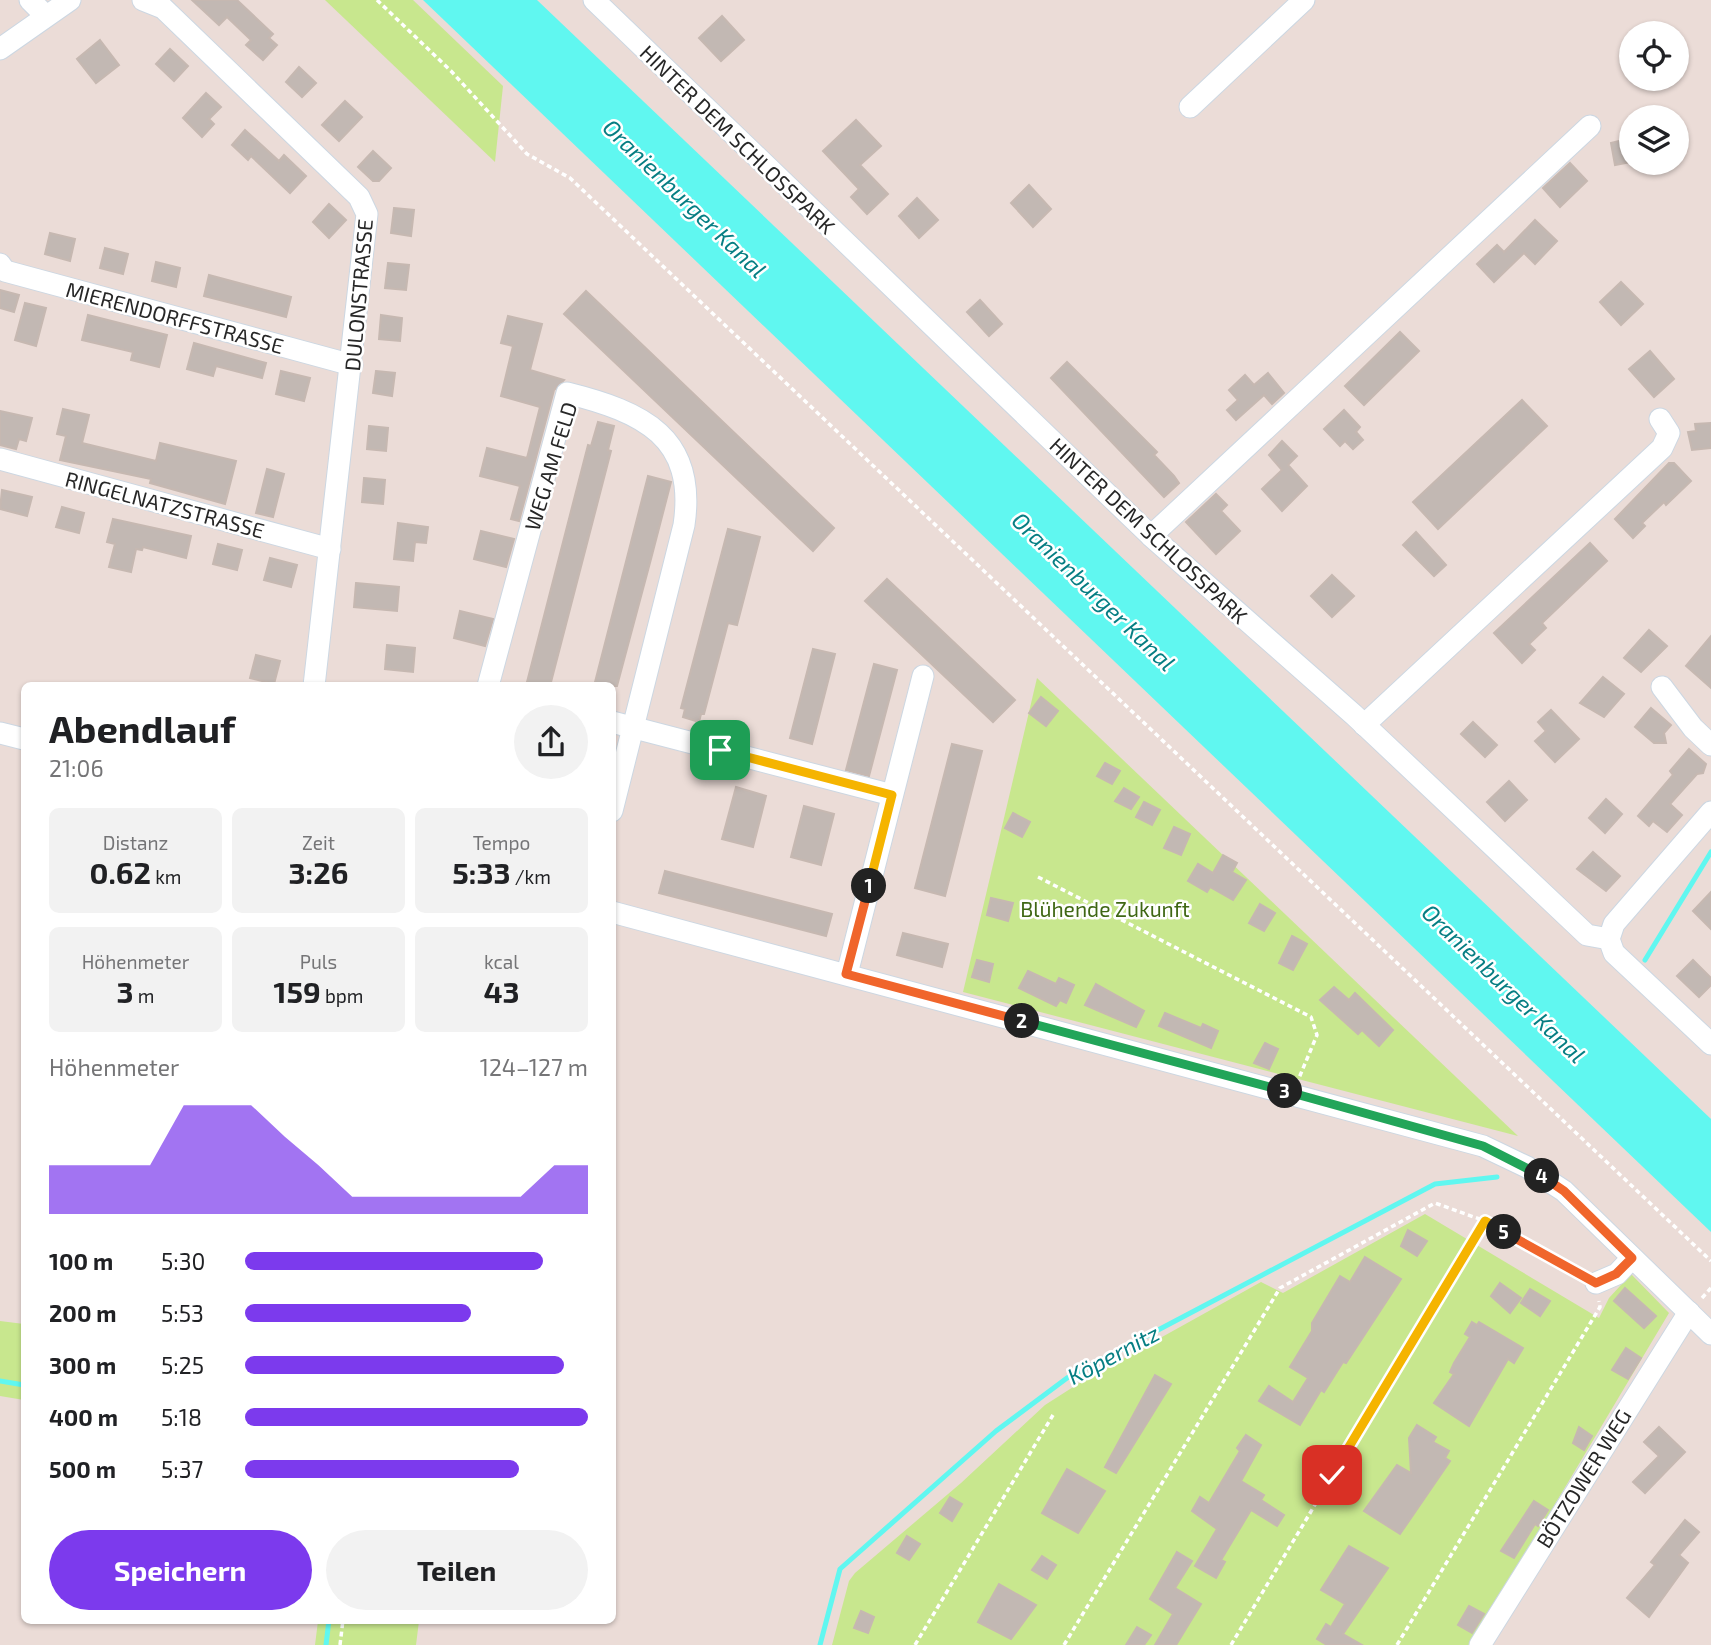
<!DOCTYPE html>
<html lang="de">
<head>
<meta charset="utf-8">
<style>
	body { margin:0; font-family:"Exo 2",sans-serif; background:#f2f2f2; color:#202124; height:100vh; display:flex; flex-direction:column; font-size:26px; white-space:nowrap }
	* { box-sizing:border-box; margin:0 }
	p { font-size:23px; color:#757577 }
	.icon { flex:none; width:38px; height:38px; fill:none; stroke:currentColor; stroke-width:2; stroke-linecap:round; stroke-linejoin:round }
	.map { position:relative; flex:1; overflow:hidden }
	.details { position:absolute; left:21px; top:682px; width:595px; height:942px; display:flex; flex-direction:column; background:#fff; border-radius:10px; box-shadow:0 2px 5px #0004 }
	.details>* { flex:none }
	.tools { position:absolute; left:1619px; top:21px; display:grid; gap:14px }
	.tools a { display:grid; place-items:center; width:70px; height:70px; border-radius:50%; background:#fff; box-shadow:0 2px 5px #0004; font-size:35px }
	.pin { position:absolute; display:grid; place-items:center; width:60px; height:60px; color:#fff; margin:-30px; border-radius:14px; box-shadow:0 4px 10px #0006 }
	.km { position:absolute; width:35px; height:35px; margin:-18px; border-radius:50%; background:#222; color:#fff; font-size:19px; line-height:35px; text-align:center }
	.round { display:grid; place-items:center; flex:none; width:74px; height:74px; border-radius:37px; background:#f2f2f2 }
	.headline { display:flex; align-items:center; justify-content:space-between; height:119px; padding:0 28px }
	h1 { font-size:38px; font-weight:700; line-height:52px }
	.figures { display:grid; grid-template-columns:repeat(3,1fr); gap:10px; height:119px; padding:7px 28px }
	.figures div { display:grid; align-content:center; border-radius:10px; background:#f2f2f2; text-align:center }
	.figures b { font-size:30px; font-weight:700 }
	.figures small { font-size:19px; font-weight:400 }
	.figures p { font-size:19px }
	.chart { height:196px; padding:14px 28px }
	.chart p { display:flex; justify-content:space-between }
	.chart svg { width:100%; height:126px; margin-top:7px; fill:#7c3aed; opacity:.7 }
	.action { display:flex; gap:14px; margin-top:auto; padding:14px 28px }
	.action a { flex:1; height:80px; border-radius:42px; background:#7c3aed; color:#fff; font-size:28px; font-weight:700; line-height:80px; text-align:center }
	.action a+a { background:#f2f2f2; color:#202124 }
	ul { padding:0 28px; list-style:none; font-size:23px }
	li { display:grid; grid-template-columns:112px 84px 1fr; align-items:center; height:52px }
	li i { height:18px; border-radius:9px; background:#7c3aed }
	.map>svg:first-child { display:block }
	.green { fill:#c8e78e }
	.water { fill:#60f7f0 }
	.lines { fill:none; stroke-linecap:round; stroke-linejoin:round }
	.stream { stroke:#60f7f0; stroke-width:5 }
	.building { fill:#c2b8b3; stroke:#c6b8b1; stroke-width:2 }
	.minor-casing { stroke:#ccd7e2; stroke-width:23 }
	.path { stroke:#fff; stroke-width:3.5; stroke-dasharray:5 3.5; stroke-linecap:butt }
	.minor { stroke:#fff; stroke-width:21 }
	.split-1-casing { stroke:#fff; stroke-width:14 }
	.split-2-casing { stroke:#fff; stroke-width:14 }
	.split-3-casing { stroke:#fff; stroke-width:14 }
	.split-4-casing { stroke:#fff; stroke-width:14 }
	.split-5-casing { stroke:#fff; stroke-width:14 }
	.split-6-casing { stroke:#fff; stroke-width:14 }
	.split-1 { stroke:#f5b400; stroke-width:9 }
	.split-2 { stroke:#f0652b; stroke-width:9 }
	.split-3 { stroke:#22a559; stroke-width:9 }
	.split-4 { stroke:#22a559; stroke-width:9 }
	.split-5 { stroke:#f0652b; stroke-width:9 }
	.split-6 { stroke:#f5b400; stroke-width:9 }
	.labels { text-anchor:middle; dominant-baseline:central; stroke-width:5; stroke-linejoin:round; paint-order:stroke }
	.street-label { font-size:21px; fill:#272727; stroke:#fff }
	.park-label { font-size:21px; fill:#3f6714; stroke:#fff }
	.water-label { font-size:23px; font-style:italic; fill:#067e83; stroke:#fff }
</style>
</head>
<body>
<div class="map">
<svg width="1711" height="1645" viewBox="0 0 1711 1645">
	<rect width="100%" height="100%" fill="#ebdcd7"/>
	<g class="green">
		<polygon points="325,0 413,0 503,86 495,162"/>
		<polygon points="1037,678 1518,1136 963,992"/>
		<polygon points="1425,1214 1599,1318 1609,1298 1631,1274 1669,1313 1471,1645 832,1645 849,1581 855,1573 961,1483 1045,1405 1081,1382 1261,1282 1283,1293"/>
		<polygon points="0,1321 24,1324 24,1400 0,1396"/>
		<polygon points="318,1621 419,1621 416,1645 315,1645"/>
	</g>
	<polygon class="water" points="423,0 537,0 1711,1119 1711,1232"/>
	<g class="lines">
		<g class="stream">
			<polyline points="1645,960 1711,852"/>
			<polyline points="0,1381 24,1385"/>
			<polyline points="326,1645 329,1620"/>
			<polyline points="820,1645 840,1569 996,1431 1067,1378 1435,1184 1497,1177"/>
		</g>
	</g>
	<g class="building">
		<polygon points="192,0 237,0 273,34 269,38 277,45 263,60 246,45 251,40 227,17 219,25"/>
		<polygon points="722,16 744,40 721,61 699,38"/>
		<polygon points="100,40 119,65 96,83 77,59"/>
		<polygon points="170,49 188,66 174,81 156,64"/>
		<polygon points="299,67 316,83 302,97 286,82"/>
		<polygon points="206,93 221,107 209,119 214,124 202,137 183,118"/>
		<polygon points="345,101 362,117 339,141 322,125"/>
		<polygon points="856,120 881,146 860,165 888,194 867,214 851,197 859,189 823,151"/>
		<polygon points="245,130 279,161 284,155 306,176 290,193 251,156 248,160 232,145"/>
		<polygon points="1627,139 1631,162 1615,165 1611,143"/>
		<polygon points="373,151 391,168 379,181 373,181 358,167"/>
		<polygon points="1570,163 1587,181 1560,207 1543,188"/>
		<polygon points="1029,185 1051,209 1033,227 1011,203"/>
		<polygon points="917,198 938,220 919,238 899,216"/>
		<polygon points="329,204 346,220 329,238 313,222"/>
		<polygon points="394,208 414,210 411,236 391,233"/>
		<polygon points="1535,220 1557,241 1535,264 1524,253 1494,282 1477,264 1497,245 1504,252"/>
		<polygon points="50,233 75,239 70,261 45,254"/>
		<polygon points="105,248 128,254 123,274 100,268"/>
		<polygon points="156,262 180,268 176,287 152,281"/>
		<polygon points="388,263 409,265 406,290 385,288"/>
		<polygon points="209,275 291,297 286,317 204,296"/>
		<polygon points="1621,282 1643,304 1621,325 1600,302"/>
		<polygon points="0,290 19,295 14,312 0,308"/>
		<polygon points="586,291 834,528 813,551 564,314"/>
		<polygon points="980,300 1002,324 989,336 967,312"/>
		<polygon points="25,303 46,308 36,346 15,340"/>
		<polygon points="88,315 167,335 159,367 131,360 133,352 82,340"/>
		<polygon points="381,315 402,318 400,341 379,339"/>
		<polygon points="508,316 542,324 530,370 564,380 554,390 519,521 511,519 520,486 480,476 487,448 527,458 540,407 501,396 513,346 501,343"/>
		<polygon points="1400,332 1419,351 1364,405 1345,386"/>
		<polygon points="194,343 266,363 262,378 216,366 213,376 187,369"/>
		<polygon points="1650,351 1674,379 1654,397 1629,369"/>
		<polygon points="1067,362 1157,452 1154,455 1174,476 1179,483 1164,497 1051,378"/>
		<polygon points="281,371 310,378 304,401 276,394"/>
		<polygon points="376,371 395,373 392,396 373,393"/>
		<polygon points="1268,373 1284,393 1272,404 1264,395 1236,420 1227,410 1238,400 1229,390 1245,375 1254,385"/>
		<polygon points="1522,400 1547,426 1438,529 1413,502"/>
		<polygon points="63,409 89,415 82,443 156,461 160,443 236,461 225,504 150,483 151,479 60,460 66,436 57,434"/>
		<polygon points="1344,410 1360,427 1356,432 1363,440 1353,449 1345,441 1340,446 1324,429"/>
		<polygon points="0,411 32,418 26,441 19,439 16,449 0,445"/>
		<polygon points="598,422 614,426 608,450 611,451 550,686 526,686 588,445 591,446"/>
		<polygon points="1711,423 1711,448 1692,450 1688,432 1696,431 1695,424"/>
		<polygon points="369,426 388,428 386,451 367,449"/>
		<polygon points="1282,441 1297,456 1288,465 1307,486 1282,511 1262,489 1282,470 1269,455"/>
		<polygon points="1669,463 1674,463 1691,481 1666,505 1664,502 1642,523 1645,526 1633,538 1615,519"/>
		<polygon points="267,469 284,474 273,517 256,513"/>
		<polygon points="648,476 671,482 651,559 617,686 594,686"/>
		<polygon points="364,478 385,480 383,504 362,502"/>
		<polygon points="2,490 32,497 27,516 0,509"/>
		<polygon points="1216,494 1227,505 1221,511 1240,531 1216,554 1186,522"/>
		<polygon points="62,507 84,513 79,533 56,527"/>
		<polygon points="113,519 191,536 186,558 143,547 142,550 136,549 131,572 109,567 115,544 107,542"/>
		<polygon points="398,523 428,527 426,543 415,542 413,561 394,559"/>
		<polygon points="728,529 760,537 737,625 728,623 704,714 701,714 699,722 683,717 685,709 681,708"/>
		<polygon points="481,531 514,539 506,567 474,559"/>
		<polygon points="1416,532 1446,565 1434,576 1403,545"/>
		<polygon points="1590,543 1607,561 1542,623 1546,628 1529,644 1535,650 1522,663 1494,633"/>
		<polygon points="218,544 242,550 237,570 213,564"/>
		<polygon points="270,558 297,565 291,587 264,580"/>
		<polygon points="1332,575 1354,596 1332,617 1311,596"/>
		<polygon points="887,579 1015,700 993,722 865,601"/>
		<polygon points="356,583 399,587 397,611 354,607"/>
		<polygon points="460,611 493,619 485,646 454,638"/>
		<polygon points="1649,630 1667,646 1641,672 1624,658"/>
		<polygon points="1711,636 1711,688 1686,666"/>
		<polygon points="387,645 415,648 413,672 385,669"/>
		<polygon points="813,649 835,654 812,744 790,738"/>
		<polygon points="256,655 280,661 274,684 250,678"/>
		<polygon points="874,664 897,670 869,776 846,770"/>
		<polygon points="1603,677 1624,694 1604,717 1580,703"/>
		<polygon points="1041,697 1058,711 1046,726 1029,713"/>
		<polygon points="1651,708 1671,725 1664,733 1666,743 1654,743 1635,727"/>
		<polygon points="1551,710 1579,739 1555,762 1535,741 1546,731 1538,722"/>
		<polygon points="1473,722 1497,745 1485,757 1461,734"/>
		<polygon points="952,744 982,751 945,896 915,888"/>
		<polygon points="1689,749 1706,764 1703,773 1697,774 1670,804 1682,815 1667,832 1653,821 1649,826 1638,816 1673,775 1670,771"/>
		<polygon points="1105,763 1120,771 1112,784 1097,776"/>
		<polygon points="1509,781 1527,800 1505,821 1487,802"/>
		<polygon points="736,787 766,796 753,847 722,839"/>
		<polygon points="1124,788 1139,797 1131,809 1115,801"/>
		<polygon points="1606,799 1622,814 1605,833 1589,818"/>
		<polygon points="1144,802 1160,810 1152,825 1136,817"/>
		<polygon points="804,806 834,814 821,865 791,857"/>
		<polygon points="1013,813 1030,822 1022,837 1005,828"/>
		<polygon points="1174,827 1190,834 1181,855 1164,848"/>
		<polygon points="1593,852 1620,876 1606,891 1577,869"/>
		<polygon points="1223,855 1237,863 1232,872 1246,880 1233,900 1210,887 1207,892 1188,881 1198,864 1213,873"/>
		<polygon points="665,871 832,914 826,936 659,893"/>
		<polygon points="1711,892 1711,929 1693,911"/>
		<polygon points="991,898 1013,903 1008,921 987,915"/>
		<polygon points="1260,904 1275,913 1264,931 1249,923"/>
		<polygon points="903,933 948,944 942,967 897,955"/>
		<polygon points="1292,936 1307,944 1293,970 1279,963"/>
		<polygon points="977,960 993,964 989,982 972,977"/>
		<polygon points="1693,960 1711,978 1711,985 1699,997 1677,976"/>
		<polygon points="1028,971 1056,984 1059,978 1074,985 1066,1003 1060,1000 1056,1006 1019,988"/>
		<polygon points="1096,984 1144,1011 1136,1027 1085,1005"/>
		<polygon points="1334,987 1349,1000 1355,993 1393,1030 1379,1046 1362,1030 1358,1034 1320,1000"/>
		<polygon points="1165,1013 1201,1028 1203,1024 1218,1031 1211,1048 1159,1026"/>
		<polygon points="1265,1043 1278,1049 1269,1069 1254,1063"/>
		<polygon points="1408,1230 1427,1241 1417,1256 1401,1246"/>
		<polygon points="1365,1257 1401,1279 1346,1363 1343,1362 1324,1392 1321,1390 1300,1425 1259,1401 1269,1386 1293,1402 1308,1378 1290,1367 1312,1331 1312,1323 1340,1276 1350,1282"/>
		<polygon points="1500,1283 1521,1298 1510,1313 1491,1296"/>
		<polygon points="1625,1288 1656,1316 1644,1328 1614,1301"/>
		<polygon points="1530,1289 1550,1301 1540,1316 1521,1303"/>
		<polygon points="1472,1322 1477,1325 1479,1322 1523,1348 1514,1363 1508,1359 1469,1426 1434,1403 1454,1374 1450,1372 1454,1363 1470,1337 1465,1334"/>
		<polygon points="1626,1348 1641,1358 1628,1379 1612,1370"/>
		<polygon points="1155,1375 1171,1384 1116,1473 1105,1467"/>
		<polygon points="1417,1425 1436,1437 1433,1442 1449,1451 1445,1458 1450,1461 1400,1534 1364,1511 1397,1465 1411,1473 1409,1438"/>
		<polygon points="1579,1427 1592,1436 1584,1450 1573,1443"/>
		<polygon points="1659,1427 1685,1452 1645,1493 1633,1482 1659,1456 1644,1442"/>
		<polygon points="1246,1435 1261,1445 1241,1481 1264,1495 1261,1500 1284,1515 1277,1526 1251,1510 1221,1560 1225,1562 1216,1578 1195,1566 1217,1529 1192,1511 1200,1497 1209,1503 1240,1451 1237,1448"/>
		<polygon points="1067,1469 1105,1491 1078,1533 1042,1513"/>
		<polygon points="950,1497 962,1504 952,1521 940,1513"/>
		<polygon points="1534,1501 1548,1510 1538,1526 1535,1524 1514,1558 1501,1551"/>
		<polygon points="1685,1520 1699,1532 1679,1555 1688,1563 1649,1617 1627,1598 1655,1565 1651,1562"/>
		<polygon points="907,1536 920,1544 909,1560 897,1553"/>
		<polygon points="1349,1546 1388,1568 1343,1634 1362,1645 1327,1645 1317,1639 1326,1624 1331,1627 1345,1604 1321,1590"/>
		<polygon points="1177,1552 1192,1561 1175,1588 1201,1604 1176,1645 1155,1645 1173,1614 1150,1599"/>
		<polygon points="1042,1556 1056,1565 1047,1579 1032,1570"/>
		<polygon points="999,1584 1036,1605 1011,1639 978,1622"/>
		<polygon points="1469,1606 1484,1614 1472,1633 1458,1625"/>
		<polygon points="861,1611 874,1617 868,1633 854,1628"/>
		<polygon points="1137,1627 1151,1635 1144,1645 1126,1645"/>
	</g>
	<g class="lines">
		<defs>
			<g id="minor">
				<polyline points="30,0 45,15"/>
				<polyline points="143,0 163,8 359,197 367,214 314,686"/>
				<polyline points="594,0 1151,536 1354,715 1587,935 1609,939 1614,953 1711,1044"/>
				<polyline points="0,49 70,0"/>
				<polyline points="1190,107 1304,0"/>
				<polyline points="0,264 5,271 352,365"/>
				<polyline points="0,459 330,549"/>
				<polyline points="1151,536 1590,126"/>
				<path d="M488,686L567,393C643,412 697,437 684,525L612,811"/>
				<polyline points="1662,687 1693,728 1711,745"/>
				<polyline points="612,722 892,795"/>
				<polyline points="1364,725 1662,448 1669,433 1660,419"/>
				<polyline points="0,733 24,739"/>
				<polyline points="612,912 1483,1146 1527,1167 1564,1191 1711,1334"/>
				<polyline points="1609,939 1614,924 1711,812"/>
				<polyline points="847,974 923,676"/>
				<polyline points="1596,1283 1617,1274 1632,1258"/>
				<polyline points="1480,1645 1689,1312"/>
			</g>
		</defs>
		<use href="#minor" class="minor-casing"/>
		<g class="path">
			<polyline points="377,0 451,71 527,154 570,178 1711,1261"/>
			<polyline points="1038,877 1311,1017 1317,1035 1299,1078"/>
			<polyline points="1702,1298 1711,1288"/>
			<polyline points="340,1645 343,1620"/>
			<polyline points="915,1645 1053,1415"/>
			<polyline points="1064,1645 1280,1288 1435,1203 1485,1221"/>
			<polyline points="1231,1645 1485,1221 1581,1274"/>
			<polyline points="1397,1645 1600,1307 1599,1301"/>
		</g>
		<use href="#minor" class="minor"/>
	</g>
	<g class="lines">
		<defs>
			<polyline id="split-1" points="720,750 892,795 869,886"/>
			<polyline id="split-2" points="869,886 846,974 1022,1021"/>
			<polyline id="split-3" points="1022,1021 1285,1091"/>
			<polyline id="split-4" points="1285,1091 1483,1146 1542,1176"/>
			<polyline id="split-5" points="1504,1232 1596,1283 1616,1274 1632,1258 1564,1191 1542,1176"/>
			<polyline id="split-6" points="1332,1475 1485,1221 1504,1232"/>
		</defs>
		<use href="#split-1" class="split-1-casing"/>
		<use href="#split-2" class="split-2-casing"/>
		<use href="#split-3" class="split-3-casing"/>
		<use href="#split-4" class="split-4-casing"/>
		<use href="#split-5" class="split-5-casing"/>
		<use href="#split-6" class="split-6-casing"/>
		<use href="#split-1" class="split-1"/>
		<use href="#split-2" class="split-2"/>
		<use href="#split-3" class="split-3"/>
		<use href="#split-4" class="split-4"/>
		<use href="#split-5" class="split-5"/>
		<use href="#split-6" class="split-6"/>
	</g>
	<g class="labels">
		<g class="street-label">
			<text transform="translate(738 139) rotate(44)">HINTER DEM SCHLOSSPARK</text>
			<text transform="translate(358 295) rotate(-85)">DULONSTRASSE</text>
			<text transform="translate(175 317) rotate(15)">MIERENDORFFSTRASSE</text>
			<text transform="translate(550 466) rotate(-73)">WEG AM FELD</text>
			<text transform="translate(165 504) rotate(15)">RINGELNATZSTRASSE</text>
			<text transform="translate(1149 530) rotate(43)">HINTER DEM SCHLOSSPARK</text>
			<text transform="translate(1583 1478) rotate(-58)">BÖTZOWER WEG</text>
		</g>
		<g class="park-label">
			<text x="1105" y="908">Blühende Zukunft</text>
		</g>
		<g class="water-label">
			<text transform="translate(685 198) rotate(44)">Oranienburger Kanal</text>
			<text transform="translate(1094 591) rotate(44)">Oranienburger Kanal</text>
			<text transform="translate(1504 983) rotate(44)">Oranienburger Kanal</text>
			<text transform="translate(1113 1354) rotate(-28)">Köpernitz</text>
		</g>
	</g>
</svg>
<div class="tools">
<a><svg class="icon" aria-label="locate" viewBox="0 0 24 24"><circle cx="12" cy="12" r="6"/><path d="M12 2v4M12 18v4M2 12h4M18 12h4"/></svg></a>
<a><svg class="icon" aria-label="layers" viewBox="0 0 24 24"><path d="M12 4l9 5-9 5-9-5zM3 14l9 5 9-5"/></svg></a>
</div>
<div class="pin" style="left:720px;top:750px;background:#1e9e55"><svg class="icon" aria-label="arrive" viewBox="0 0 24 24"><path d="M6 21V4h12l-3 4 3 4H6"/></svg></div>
<div class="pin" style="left:1332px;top:1475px;background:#d93025"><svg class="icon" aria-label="check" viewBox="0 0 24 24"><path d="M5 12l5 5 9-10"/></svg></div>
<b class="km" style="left:869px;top:886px">1</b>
<b class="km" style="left:1022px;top:1021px">2</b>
<b class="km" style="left:1285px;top:1091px">3</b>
<b class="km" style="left:1542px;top:1176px">4</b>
<b class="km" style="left:1504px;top:1232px">5</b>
<section class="details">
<div class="headline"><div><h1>Abendlauf</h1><p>21:06</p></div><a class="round"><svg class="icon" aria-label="share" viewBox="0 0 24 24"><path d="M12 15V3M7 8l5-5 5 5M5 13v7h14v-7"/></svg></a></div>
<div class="figures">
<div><p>Distanz</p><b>0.62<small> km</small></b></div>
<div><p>Zeit</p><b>3:26</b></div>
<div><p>Tempo</p><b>5:33<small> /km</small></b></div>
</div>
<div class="figures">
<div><p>Höhenmeter</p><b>3<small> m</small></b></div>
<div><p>Puls</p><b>159<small> bpm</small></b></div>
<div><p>kcal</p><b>43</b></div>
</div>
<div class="chart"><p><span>Höhenmeter</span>124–127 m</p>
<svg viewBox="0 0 160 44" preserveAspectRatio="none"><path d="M0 44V27L10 27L20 27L30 27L40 6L50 6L60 6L70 17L80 27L90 38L100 38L110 38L120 38L130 38L140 38L150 27L160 27V44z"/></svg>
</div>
<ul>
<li><b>100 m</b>5:30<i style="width:87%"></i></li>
<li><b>200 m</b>5:53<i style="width:66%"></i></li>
<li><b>300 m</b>5:25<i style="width:93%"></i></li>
<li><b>400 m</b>5:18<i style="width:100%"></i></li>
<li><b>500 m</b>5:37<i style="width:80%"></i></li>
</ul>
<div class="action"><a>Speichern</a><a>Teilen</a></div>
</section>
</div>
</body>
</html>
